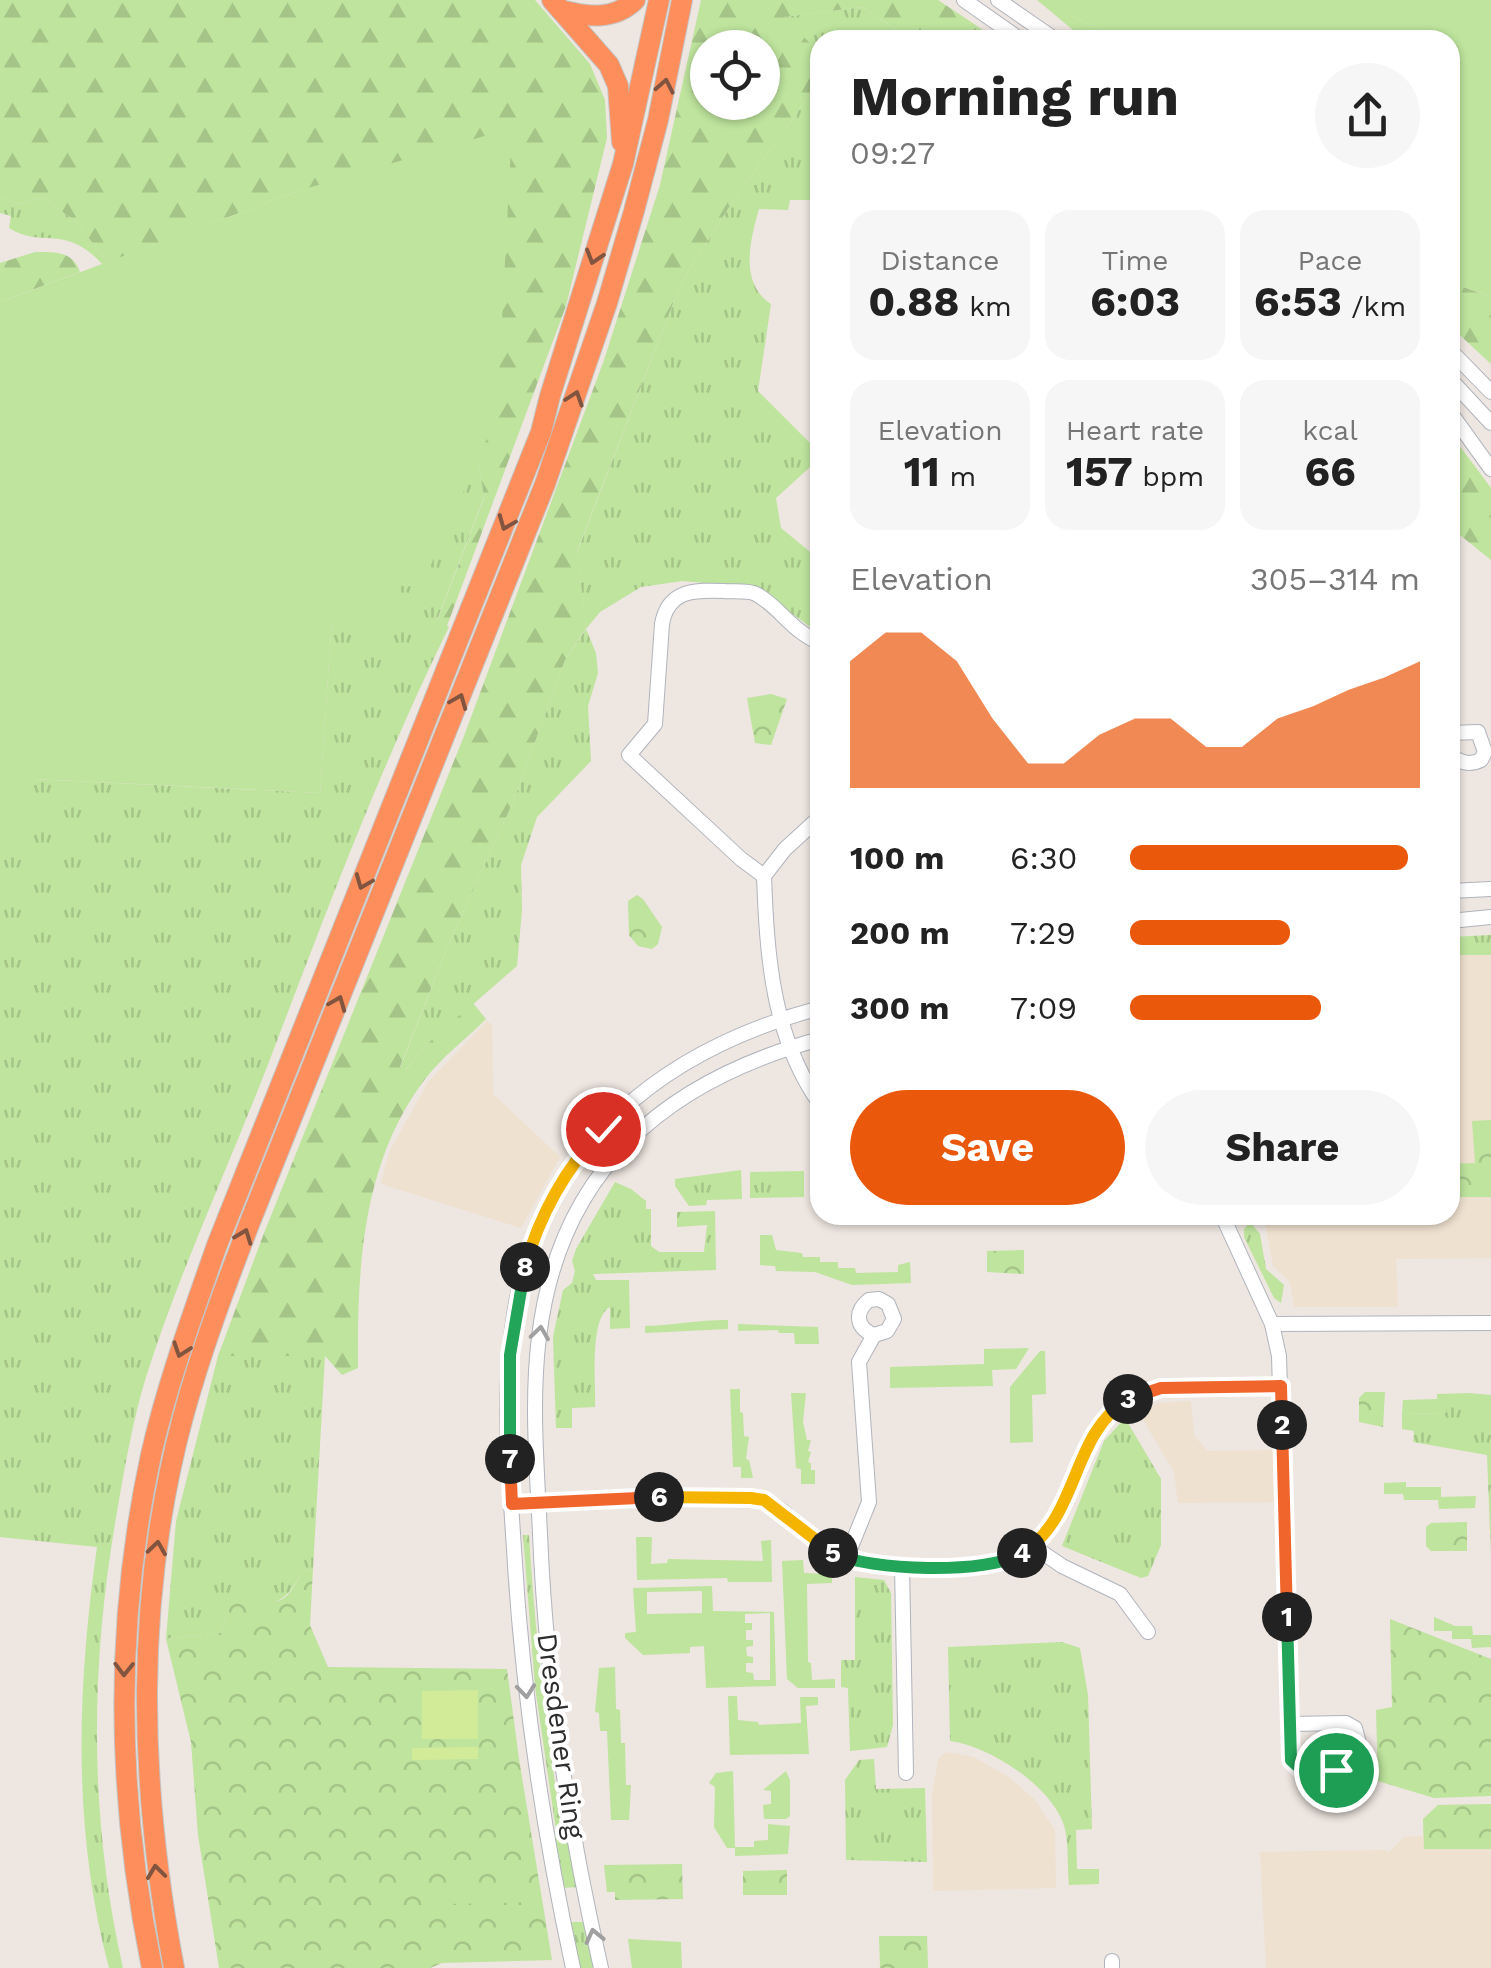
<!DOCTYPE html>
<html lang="en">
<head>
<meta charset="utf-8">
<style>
	body { margin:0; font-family:"Work Sans",sans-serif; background:#f6f6f6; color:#222; height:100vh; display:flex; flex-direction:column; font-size:38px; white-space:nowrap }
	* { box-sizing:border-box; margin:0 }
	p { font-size:32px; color:#767676 }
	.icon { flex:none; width:55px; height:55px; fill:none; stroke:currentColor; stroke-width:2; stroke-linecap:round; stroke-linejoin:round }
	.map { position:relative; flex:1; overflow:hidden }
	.details { position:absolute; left:810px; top:30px; width:650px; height:1195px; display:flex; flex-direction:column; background:#fff; border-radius:30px; box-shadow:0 2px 8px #0004 }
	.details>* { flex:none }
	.tools { position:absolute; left:690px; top:30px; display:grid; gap:20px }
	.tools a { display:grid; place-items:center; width:90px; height:90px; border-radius:50%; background:#fff; box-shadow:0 2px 8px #0004; font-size:50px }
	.pin { position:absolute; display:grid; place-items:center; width:85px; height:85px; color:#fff; margin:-42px; border:5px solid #fff; border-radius:50%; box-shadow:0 2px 10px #0007 }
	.km { position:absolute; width:50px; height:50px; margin:-25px; border-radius:50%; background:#222; color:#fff; font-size:28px; line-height:50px; text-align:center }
	.round { display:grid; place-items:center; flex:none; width:105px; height:105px; border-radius:52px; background:#f6f6f6 }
	.headline { display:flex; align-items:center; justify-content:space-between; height:170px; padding:0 40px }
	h1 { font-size:55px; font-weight:700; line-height:75px }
	.stats { display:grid; grid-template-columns:repeat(3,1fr); gap:15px; height:170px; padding:10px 40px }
	.stats div { display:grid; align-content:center; border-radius:25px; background:#f6f6f6; text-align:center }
	.stats b { font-size:42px; font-weight:700 }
	.stats small { font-size:28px; font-weight:400 }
	.stats p { font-size:28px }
	.chart { height:280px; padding:20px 40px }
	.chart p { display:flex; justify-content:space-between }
	.chart svg { width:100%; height:180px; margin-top:10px; fill:#ea580c; opacity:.7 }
	.action { display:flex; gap:20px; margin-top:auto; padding:20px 40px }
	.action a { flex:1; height:115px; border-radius:60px; background:#ea580c; color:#fff; font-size:40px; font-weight:700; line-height:115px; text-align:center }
	.action a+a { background:#f6f6f6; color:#222 }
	ul { padding:0 40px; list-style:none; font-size:32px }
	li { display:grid; grid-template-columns:160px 120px 1fr; align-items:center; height:75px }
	li i { height:25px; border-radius:12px; background:#ea580c }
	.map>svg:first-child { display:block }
	.education { fill:#efe1cf }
	.grass { fill:url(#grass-tufts) }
	.forest { fill:url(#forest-firs); fill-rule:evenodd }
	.park { fill:url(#park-crowns) }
	.garden { fill:#bee49d; fill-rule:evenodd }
	.pitch { fill:#d2eb99 }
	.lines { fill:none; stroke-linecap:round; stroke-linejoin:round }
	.minor-casing { stroke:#b0b4bd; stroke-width:16 }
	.highway-casing { stroke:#c4c4c4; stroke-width:22 }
	.minor { stroke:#fff; stroke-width:14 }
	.highway { stroke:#fe8e5b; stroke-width:20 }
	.oneway { stroke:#81543f }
	.oneway2 { stroke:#a0a0a0 }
	.split-1-casing { stroke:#fff; stroke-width:20 }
	.split-2-casing { stroke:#fff; stroke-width:20 }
	.split-3-casing { stroke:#fff; stroke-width:20 }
	.split-4-casing { stroke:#fff; stroke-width:20 }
	.split-5-casing { stroke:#fff; stroke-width:20 }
	.split-6-casing { stroke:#fff; stroke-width:20 }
	.split-7-casing { stroke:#fff; stroke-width:20 }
	.split-8-casing { stroke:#fff; stroke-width:20 }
	.split-9-casing { stroke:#fff; stroke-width:20 }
	.split-1 { stroke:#22a559; stroke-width:12 }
	.split-2 { stroke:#f0652b; stroke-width:12 }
	.split-3 { stroke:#f0652b; stroke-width:12 }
	.split-4 { stroke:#f5b400; stroke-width:12 }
	.split-5 { stroke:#22a559; stroke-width:12 }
	.split-6 { stroke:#f5b400; stroke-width:12 }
	.split-7 { stroke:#f0652b; stroke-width:12 }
	.split-8 { stroke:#22a559; stroke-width:12 }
	.split-9 { stroke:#f5b400; stroke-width:12 }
	.labels { text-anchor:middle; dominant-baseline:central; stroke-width:8; stroke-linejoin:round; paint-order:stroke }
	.street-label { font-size:28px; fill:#2d2d2d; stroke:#fff }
</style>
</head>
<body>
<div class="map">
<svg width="1491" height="1968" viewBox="0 0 1491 1968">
	<defs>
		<pattern id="grass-tufts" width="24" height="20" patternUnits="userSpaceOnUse" patternTransform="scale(2.5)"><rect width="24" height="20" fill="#bee49d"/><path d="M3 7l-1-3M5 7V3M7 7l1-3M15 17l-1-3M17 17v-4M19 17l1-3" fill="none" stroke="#a4c488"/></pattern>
		<pattern id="forest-firs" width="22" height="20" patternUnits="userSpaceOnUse" patternTransform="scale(2.5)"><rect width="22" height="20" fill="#bee49d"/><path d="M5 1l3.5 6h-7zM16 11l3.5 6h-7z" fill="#a4c488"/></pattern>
		<pattern id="park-crowns" width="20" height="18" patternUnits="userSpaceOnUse" patternTransform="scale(2.5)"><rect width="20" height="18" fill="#bee49d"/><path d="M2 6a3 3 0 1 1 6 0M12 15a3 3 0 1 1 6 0" fill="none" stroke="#a4c488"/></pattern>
	</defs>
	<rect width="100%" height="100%" fill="#eee6e0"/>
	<g class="education">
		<polygon points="1450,955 1491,955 1491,1258 1396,1259 1398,1307 1294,1307 1290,1282 1273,1266 1264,1218 1260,1215 1450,1215"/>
		<polygon points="487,1021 492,1025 493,1094 560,1157 521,1228 381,1184 389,1152 428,1082"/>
		<polygon points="1191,1401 1194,1436 1208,1451 1275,1450 1276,1502 1178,1503 1174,1472 1137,1410 1159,1403"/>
		<polygon points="945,1752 974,1757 1010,1778 1034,1799 1055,1830 1056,1888 933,1891 932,1794 938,1760"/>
		<polygon points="1491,1804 1491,1968 1266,1968 1260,1852 1385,1850 1388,1853 1404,1837 1423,1836 1423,1819 1438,1805"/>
	</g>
	<g class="grass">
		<polygon points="1037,0 1061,0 1074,17 1115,40 1085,40"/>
		<polygon points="862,7 912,40 820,40 820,53 783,17"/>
		<path d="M820,81V200H790L788,210L759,209C750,241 739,283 771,304L758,391L810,443L820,458L776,498L781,528L820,560V634L755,587L682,581L641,587L600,612L586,629L596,653L598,673L588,706L591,761L537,817L521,865L522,910L517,966L424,1047L404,1072L400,1068L447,948L513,802L565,660L586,629L577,552L681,283L733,201Z"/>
		<path d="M0,198L18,204L42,198L73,219L108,262L102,264C65,223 42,249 9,228L11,216L0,213Z"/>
		<path d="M478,456L484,497L437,620L449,627C383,761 328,907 275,1046C233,1157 182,1264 146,1377C132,1423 124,1471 116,1518C90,1668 89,1818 123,1968H109C72,1829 77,1688 97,1547L0,1537V824H28L33,779L320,793L332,619L401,586H421Z"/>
		<polygon points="1491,935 1491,955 1450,955 1450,937"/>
		<polygon points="741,1170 742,1199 707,1200 706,1205 689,1206 675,1186 675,1179"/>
		<polygon points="804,1171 804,1197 750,1198 750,1172"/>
		<path d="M615,1182L631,1189L646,1201V1209H651V1246L659,1252H704L707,1225L677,1227V1212L715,1211L716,1270L593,1274L596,1280H629L630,1328L610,1329V1307C589,1318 596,1382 595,1407L572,1408V1428H556L553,1337L563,1290L572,1283L575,1271L572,1261L576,1249Z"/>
		<polygon points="1250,1222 1260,1234 1266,1269 1284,1285 1281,1303 1274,1298 1244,1237 1244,1229"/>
		<path d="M218,1356H325L313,1569L302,1571C284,1610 268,1604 229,1608L221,1633L166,1639L176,1521Z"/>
		<polygon points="1446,1405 1491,1405 1491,1557 1487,1455 1413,1442 1414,1431 1402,1429 1402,1414 1446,1413"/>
		<polygon points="1125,1418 1161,1479 1161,1545 1148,1576 1141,1578 1062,1546 1104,1441"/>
		<path d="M523,1535H529C535,1633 546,1731 562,1828L569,1830L580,1887L560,1888L550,1834L556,1830L535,1687Z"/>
		<polygon points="855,1577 884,1580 891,1593 893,1725 887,1747 850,1751 848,1688 841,1687 841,1660 855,1660"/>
		<path d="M1062,1642L1080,1648L1088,1695L1092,1829L1076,1830L1077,1869H1099V1884L1069,1885C1067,1867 1069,1846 1065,1829C1055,1788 990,1746 950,1741L948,1647Z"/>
		<polygon points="874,1759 876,1789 925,1788 927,1862 846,1860 845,1780 859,1760"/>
		<polygon points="567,1922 587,1922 598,1968 577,1968"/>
	</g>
	<g class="forest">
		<polygon points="0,0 535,0 590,64 605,100 607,138 566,306 447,626 437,621 484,498 478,456 497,416 301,190 108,262 73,219 42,198 18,204 0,198"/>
		<path d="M701,0H938L998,40H912L862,7L784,17L820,53V81L733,201L681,283L577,551L586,628L565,660L513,802L447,948L400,1067L405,1071L424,1047L473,1003L486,1019C466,1039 442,1057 425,1079C362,1162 357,1268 358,1368L342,1375L325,1356H218L264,1233L464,736L604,360L660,185ZM708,48H762V102H708Z"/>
		<path d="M35,252C55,252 73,251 80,272L0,302V263Z"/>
		<polygon points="1450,277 1461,286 1491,297 1491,364 1450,326"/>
		<polygon points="1450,433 1491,488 1491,560 1450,527"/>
	</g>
	<g class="park">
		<polygon points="771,694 787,699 771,745 755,743 747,698"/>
		<polygon points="637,895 643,899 662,927 658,944 652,949 638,946 629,935 628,901"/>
		<polygon points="1491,1120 1491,1197 1450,1197 1450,1164 1475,1163 1472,1121"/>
		<polygon points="1024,1250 1024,1274 987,1272 987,1251"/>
		<polygon points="1365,1392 1385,1392 1383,1427 1359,1422 1359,1398"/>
		<polygon points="1467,1522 1467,1551 1431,1551 1426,1546 1426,1527 1431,1523"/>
		<path d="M313,1569L310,1625L328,1667L507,1669L519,1759L552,1960L442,1963L430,1968H219L198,1835L191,1742L166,1639L221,1633L229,1608L242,1596C277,1608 287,1604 302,1571Z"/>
		<polygon points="1390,1619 1491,1659 1491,1796 1434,1798 1378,1781 1376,1710 1392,1707"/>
		<polygon points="1491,1804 1491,1849 1424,1849 1423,1819 1438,1805"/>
		<polygon points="682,1864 683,1899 615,1900 615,1892 607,1892 604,1865"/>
		<polygon points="787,1870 787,1895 743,1895 743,1871"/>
		<polygon points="927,1936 928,1968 880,1968 879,1936"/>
	</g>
	<g class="garden">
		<polygon points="1061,0 1491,0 1491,297 1461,286 1450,277 1450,40 1115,40 1074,17"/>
		<polygon points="512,128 497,416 421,587 401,586 399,621 332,619 320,793 34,779 28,825 0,824 0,302 301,190"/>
		<polygon points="760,1235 772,1235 776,1250 802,1253 803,1257 820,1257 820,1262 838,1262 838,1268 855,1268 856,1273 898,1272 898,1265 910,1262 911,1283 852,1285 815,1272 776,1271 775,1266 760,1265"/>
		<path d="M728,1320V1329L645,1333V1326C675,1325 696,1320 728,1320Z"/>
		<polygon points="738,1324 818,1327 819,1344 795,1344 794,1333 779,1333 778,1330 738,1331"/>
		<polygon points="1029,1348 1016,1369 992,1370 993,1386 890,1388 890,1367 984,1364 984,1349"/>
		<polygon points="1040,1351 1045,1351 1046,1394 1032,1395 1033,1442 1010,1443 1010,1387"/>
		<polygon points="730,1389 740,1389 740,1412 743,1413 744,1436 749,1437 746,1459 749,1460 753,1478 741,1478 741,1467 733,1467"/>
		<polygon points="791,1393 806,1393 803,1422 807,1440 811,1440 808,1451 811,1452 808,1462 811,1463 811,1470 815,1470 815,1484 801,1484 801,1469 796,1468"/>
		<polygon points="1469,1393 1491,1395 1491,1405 1447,1405 1446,1413 1402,1414 1403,1400 1437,1399 1437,1394"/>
		<polygon points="1406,1482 1406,1487 1441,1487 1441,1497 1476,1496 1475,1508 1439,1509 1438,1500 1404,1500 1403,1494 1384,1494 1384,1483"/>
		<polygon points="636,1537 652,1537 651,1564 667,1563 668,1559 763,1561 761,1541 771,1540 772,1582 728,1582 727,1578 637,1580"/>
		<polygon points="803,1560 804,1573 832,1574 832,1583 807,1584 808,1662 811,1663 812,1680 835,1679 835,1688 798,1688 787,1679 782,1561"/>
		<path d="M712,1586L713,1611L774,1612L776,1686L706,1688L704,1646L690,1647V1653L643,1655L625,1638V1633L636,1632L633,1588ZM702,1591V1613L647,1614V1592ZM770,1613V1680H754L753,1673L746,1672V1663H753V1657L747,1656L746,1647L753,1646V1640H746V1630H752V1623H745V1614Z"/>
		<polygon points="1434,1617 1455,1626 1472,1626 1473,1635 1491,1635 1491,1647 1472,1648 1471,1639 1452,1639 1452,1631 1434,1631"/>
		<polygon points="615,1667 616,1709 620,1710 621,1743 625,1743 626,1785 631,1785 629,1820 611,1820 607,1731 600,1731 599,1713 595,1712 599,1668"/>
		<polygon points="728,1696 737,1696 738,1720 758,1722 759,1725 801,1723 800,1697 818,1697 818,1705 806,1706 809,1754 730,1755"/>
		<polygon points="733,1771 735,1847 754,1847 754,1841 768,1840 768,1824 790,1826 788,1854 735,1856 735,1848 727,1848 714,1827 715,1787 709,1783 716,1773"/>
		<polygon points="786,1771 790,1780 790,1816 786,1819 764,1819 763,1805 771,1804 771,1791 763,1790"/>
		<polygon points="538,1884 541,1902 444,1904 446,1886"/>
		<polygon points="628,1939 681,1942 682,1968 632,1968"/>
	</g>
	<g class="pitch">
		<polygon points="478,1690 478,1739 422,1739 422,1691"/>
		<polygon points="478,1747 478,1759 412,1760 412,1748"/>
	</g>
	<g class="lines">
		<defs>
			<g id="minor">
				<polyline points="964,0 1021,40"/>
				<polyline points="998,0 1056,40"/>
				<polyline points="1450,350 1491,392"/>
				<polyline points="1450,379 1491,423"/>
				<polyline points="1450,412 1491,469"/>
				<path d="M1450,733L1478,732L1485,752L1481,760C1469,766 1460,762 1450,755"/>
				<path d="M820,817L785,849L764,876C767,956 772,1036 820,1104"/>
				<path d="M764,876L741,859L629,755L655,724L662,624C668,589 696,590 724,591C734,592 748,590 756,594C779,606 791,631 820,643"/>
				<polyline points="1450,891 1491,889"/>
				<polyline points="1450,921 1491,917"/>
				<polyline points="1222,1215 1272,1324 1279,1356 1291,1760 1302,1770 1336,1770 1356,1765 1360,1747 1355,1728 1346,1723 1290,1724"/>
				<polyline points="1272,1324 1491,1323"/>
				<path d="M511,1504C577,1501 643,1495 709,1497C726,1497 745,1495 762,1500C786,1507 801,1532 821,1546C862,1572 944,1571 992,1564C1083,1551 1059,1432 1130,1397C1164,1381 1241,1387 1281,1386"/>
				<polyline points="1033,1546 1062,1566 1120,1594 1148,1632"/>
				<path d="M846,1559L869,1502L859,1362L874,1335L887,1331L894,1319L888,1304L879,1299L869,1300C854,1312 856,1328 874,1335"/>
				<polyline points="902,1566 906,1773"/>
				<polyline points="1112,1961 1112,1968"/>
				<path d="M573,1968C543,1830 522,1690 514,1549C509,1472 502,1391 514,1315C541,1146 662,1050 820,1008"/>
				<path d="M601,1968C568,1825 546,1680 540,1534C537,1468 531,1402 539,1337C559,1170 665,1081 820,1039"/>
			</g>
			<g id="highway">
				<polyline points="552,0 609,65 618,86 622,142"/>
				<path d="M564,11C589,17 615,20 635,0"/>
				<path d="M152,1968C117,1798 114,1625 151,1455C167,1384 193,1314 217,1245L541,432L550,396L623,164L659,0"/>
				<path d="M174,1968C139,1784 134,1599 183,1417C201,1351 225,1287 250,1222L545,484L607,303L634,211L658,120L682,0"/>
			</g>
		</defs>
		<use href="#minor" class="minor-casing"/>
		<use href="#highway" class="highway-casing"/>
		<use href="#minor" class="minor"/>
		<use href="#highway" class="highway"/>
	</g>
	<defs><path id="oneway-chevron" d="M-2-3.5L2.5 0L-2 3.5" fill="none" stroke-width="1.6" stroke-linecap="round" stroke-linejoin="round" transform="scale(2.5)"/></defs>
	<g class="oneway">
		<use href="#oneway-chevron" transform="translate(665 86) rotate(-79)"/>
		<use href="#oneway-chevron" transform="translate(594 257) rotate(107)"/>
		<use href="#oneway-chevron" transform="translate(575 398) rotate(-71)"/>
		<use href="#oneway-chevron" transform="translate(506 523) rotate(112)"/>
		<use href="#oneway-chevron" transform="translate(459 701) rotate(-68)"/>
		<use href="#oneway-chevron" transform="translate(363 882) rotate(112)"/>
		<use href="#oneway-chevron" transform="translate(338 1003) rotate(-68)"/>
		<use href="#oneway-chevron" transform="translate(244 1236) rotate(-69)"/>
		<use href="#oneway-chevron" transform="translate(181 1350) rotate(109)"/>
		<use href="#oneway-chevron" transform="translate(157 1548) rotate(-82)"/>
		<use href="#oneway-chevron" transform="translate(124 1669) rotate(91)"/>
		<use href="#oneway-chevron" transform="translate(156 1872) rotate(-97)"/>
	</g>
	<g class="oneway2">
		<use href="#oneway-chevron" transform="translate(540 1333) rotate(-82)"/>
		<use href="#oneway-chevron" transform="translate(526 1691) rotate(84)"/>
		<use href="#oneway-chevron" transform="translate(594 1936) rotate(-103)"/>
	</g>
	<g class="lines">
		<defs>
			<polyline id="split-1" points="1287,1617 1291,1760 1302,1770 1336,1770"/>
			<polyline id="split-2" points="1282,1425 1287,1617"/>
			<polyline id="split-3" points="1128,1399 1161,1388 1281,1386 1282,1425"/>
			<path id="split-4" d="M1022,1553C1080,1517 1070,1435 1128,1399"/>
			<path id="split-5" d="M833,1553C869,1571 988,1575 1022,1553"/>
			<polyline id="split-6" points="659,1497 751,1498 764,1500 833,1553"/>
			<polyline id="split-7" points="510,1459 512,1504 659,1497"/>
			<polyline id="split-8" points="510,1459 510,1355 525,1267"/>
			<path id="split-9" d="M525,1267C539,1216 566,1167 603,1129"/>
		</defs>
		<use href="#split-1" class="split-1-casing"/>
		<use href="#split-2" class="split-2-casing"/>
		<use href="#split-3" class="split-3-casing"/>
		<use href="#split-4" class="split-4-casing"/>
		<use href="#split-5" class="split-5-casing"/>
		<use href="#split-6" class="split-6-casing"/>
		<use href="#split-7" class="split-7-casing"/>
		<use href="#split-8" class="split-8-casing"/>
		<use href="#split-9" class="split-9-casing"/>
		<use href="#split-1" class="split-1"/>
		<use href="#split-2" class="split-2"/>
		<use href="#split-3" class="split-3"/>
		<use href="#split-4" class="split-4"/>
		<use href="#split-5" class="split-5"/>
		<use href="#split-6" class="split-6"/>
		<use href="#split-7" class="split-7"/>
		<use href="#split-8" class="split-8"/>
		<use href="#split-9" class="split-9"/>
	</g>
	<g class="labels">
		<g class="street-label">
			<text transform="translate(561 1736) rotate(82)">Dresdener Ring</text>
		</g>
	</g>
</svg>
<div class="tools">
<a><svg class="icon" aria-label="locate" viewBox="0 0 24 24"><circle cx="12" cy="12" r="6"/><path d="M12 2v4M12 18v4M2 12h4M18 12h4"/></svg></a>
</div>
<div class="pin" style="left:1336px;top:1770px;background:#1e9e55"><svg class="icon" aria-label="arrive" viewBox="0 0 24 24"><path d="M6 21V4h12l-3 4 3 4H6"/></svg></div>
<div class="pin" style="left:603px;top:1129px;background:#d93025"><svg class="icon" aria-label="check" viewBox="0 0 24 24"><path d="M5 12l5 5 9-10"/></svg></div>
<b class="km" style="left:1287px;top:1617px">1</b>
<b class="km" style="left:1282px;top:1425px">2</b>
<b class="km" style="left:1128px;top:1399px">3</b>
<b class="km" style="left:1022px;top:1553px">4</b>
<b class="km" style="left:833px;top:1553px">5</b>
<b class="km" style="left:659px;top:1497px">6</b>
<b class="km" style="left:510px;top:1459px">7</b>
<b class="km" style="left:525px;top:1267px">8</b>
<section class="details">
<div class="headline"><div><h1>Morning run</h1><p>09:27</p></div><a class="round"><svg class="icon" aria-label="share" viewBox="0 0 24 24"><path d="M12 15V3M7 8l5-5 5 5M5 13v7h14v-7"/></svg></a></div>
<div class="stats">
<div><p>Distance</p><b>0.88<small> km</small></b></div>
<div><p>Time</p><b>6:03</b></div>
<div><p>Pace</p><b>6:53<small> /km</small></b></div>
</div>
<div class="stats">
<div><p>Elevation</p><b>11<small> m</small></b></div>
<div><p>Heart rate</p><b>157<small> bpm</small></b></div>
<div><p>kcal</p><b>66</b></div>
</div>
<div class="chart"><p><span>Elevation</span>305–314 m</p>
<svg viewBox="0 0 160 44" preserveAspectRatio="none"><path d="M0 44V13L10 6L20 6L30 13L40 27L50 38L60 38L70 31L80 27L90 27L100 34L110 34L120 27L130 24L140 20L150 17L160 13V44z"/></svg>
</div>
<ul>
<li><b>100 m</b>6:30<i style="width:96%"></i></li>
<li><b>200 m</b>7:29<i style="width:55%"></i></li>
<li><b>300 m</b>7:09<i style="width:66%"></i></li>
</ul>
<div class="action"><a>Save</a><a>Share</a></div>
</section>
</div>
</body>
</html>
